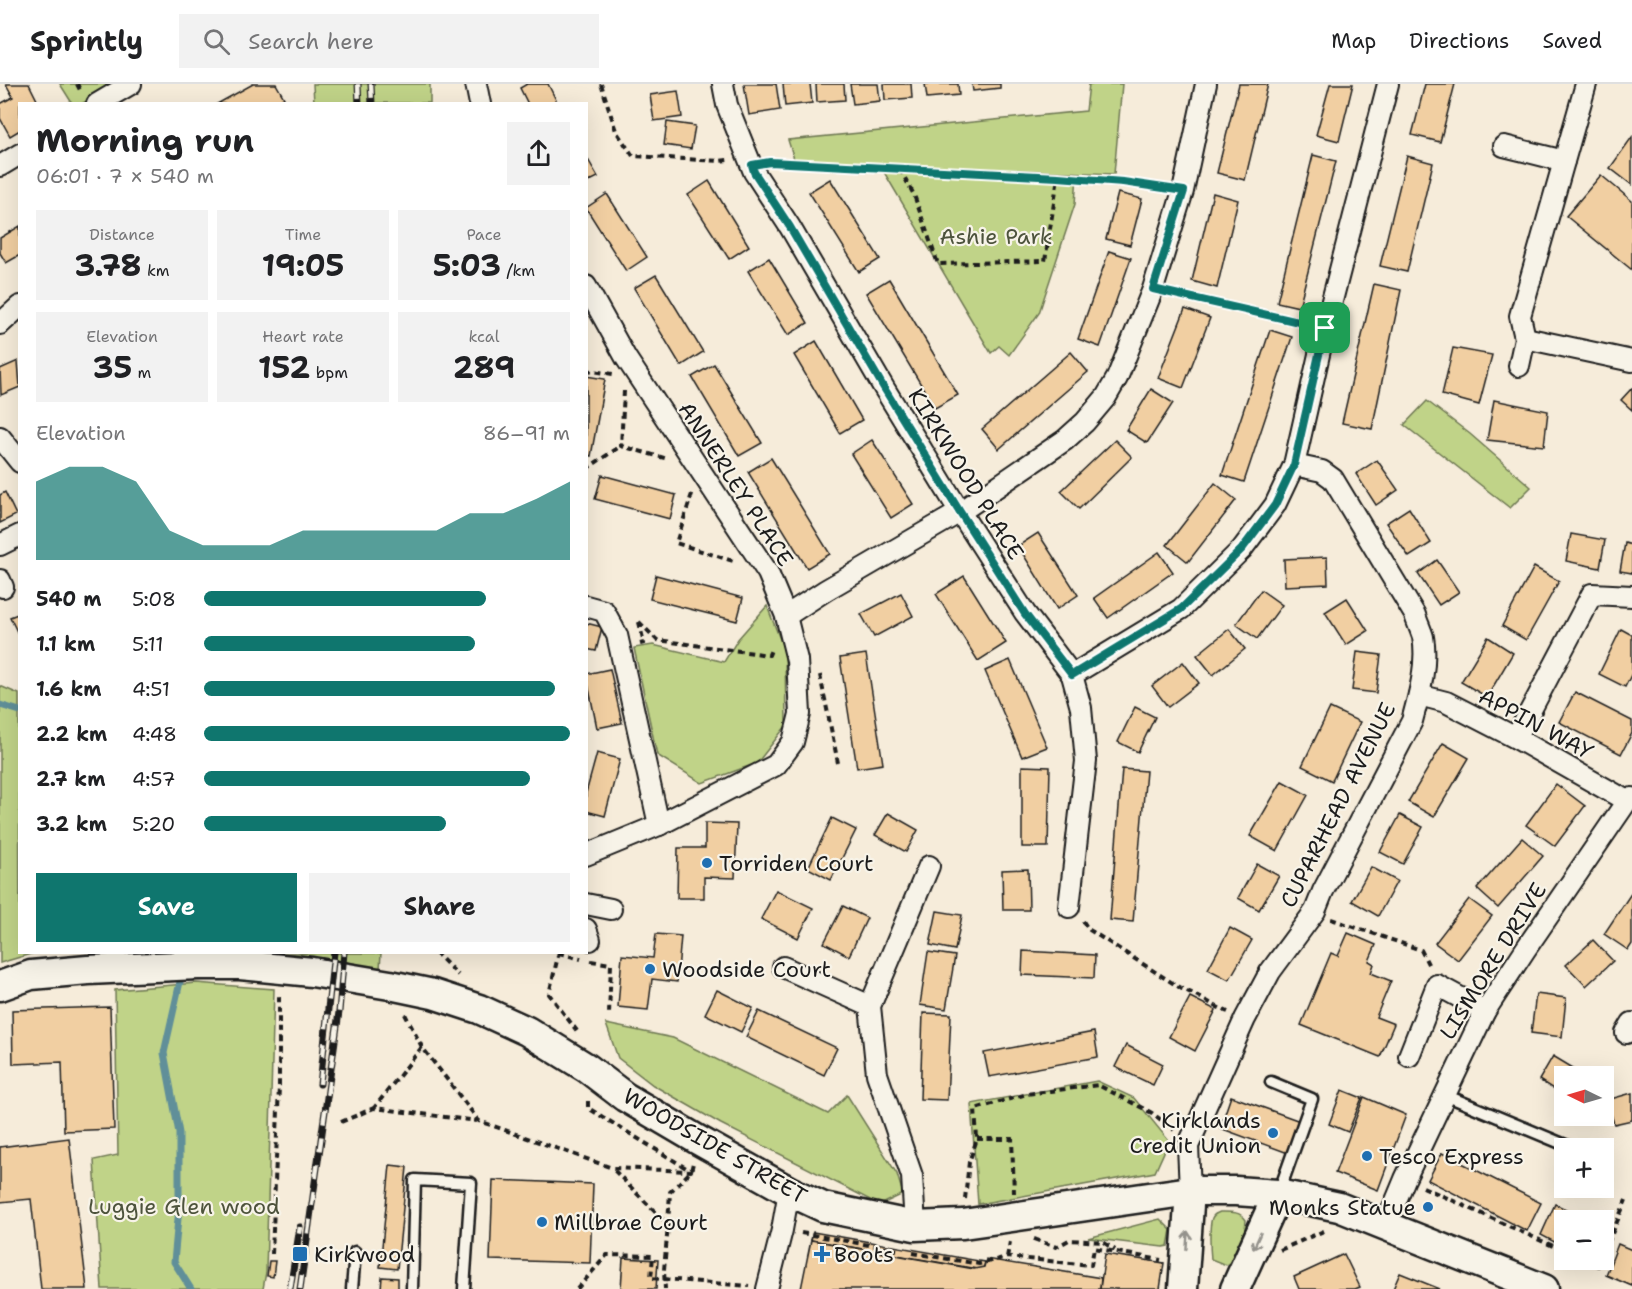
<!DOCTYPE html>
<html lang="en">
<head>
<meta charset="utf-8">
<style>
	body { margin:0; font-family:"Shantell Sans",sans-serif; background:#f2f2f2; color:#202124; height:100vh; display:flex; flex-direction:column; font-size:22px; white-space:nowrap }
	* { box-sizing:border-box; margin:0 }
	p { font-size:20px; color:#757577 }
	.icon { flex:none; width:33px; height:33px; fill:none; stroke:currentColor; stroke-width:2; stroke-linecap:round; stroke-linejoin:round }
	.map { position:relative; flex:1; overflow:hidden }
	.sheet { position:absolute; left:18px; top:18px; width:570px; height:852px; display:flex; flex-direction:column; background:#fff; border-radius:0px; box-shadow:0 6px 24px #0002 }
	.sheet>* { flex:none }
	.needle { width:39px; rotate:275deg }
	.controls { position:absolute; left:1554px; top:982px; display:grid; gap:12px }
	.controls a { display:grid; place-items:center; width:60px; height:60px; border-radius:0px; background:#fff; box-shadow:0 6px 24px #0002; font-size:30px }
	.pin { position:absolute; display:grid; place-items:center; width:51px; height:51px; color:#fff; margin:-26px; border-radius:12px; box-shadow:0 3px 9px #0006 }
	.round { display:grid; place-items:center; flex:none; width:63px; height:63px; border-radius:0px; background:#f2f2f2 }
	.overview { display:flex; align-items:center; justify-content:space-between; height:102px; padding:0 18px }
	h1 { font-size:33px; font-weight:700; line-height:45px }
	.stats { display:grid; grid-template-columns:repeat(3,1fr); gap:9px; height:102px; padding:6px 18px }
	.stats div { display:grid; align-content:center; border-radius:0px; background:#f2f2f2; text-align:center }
	.stats b { font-size:30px; font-weight:700 }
	.stats small { font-size:16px; font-weight:400 }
	.stats p { font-size:16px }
	.chart { height:168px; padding:12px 18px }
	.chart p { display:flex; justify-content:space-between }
	.chart svg { width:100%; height:108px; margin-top:6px; fill:#0f766e; opacity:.7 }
	.action { display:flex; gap:12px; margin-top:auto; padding:12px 18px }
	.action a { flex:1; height:69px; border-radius:0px; background:#0f766e; color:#fff; font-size:24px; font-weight:700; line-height:69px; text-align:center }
	.action a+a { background:#f2f2f2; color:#202124 }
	ul { padding:0 18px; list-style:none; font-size:20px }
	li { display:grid; grid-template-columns:96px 72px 1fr; align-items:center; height:45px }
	li i { height:15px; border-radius:8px; background:#0f766e }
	header { display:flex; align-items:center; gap:36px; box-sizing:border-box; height:84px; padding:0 30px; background:#fff; border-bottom:2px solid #e0e0e0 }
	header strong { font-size:28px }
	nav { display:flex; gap:33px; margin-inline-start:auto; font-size:21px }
	.search { width:420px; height:54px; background:#f2f2f2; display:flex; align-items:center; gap:15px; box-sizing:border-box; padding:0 21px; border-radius:0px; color:#757577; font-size:22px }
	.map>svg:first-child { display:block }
	.green { fill:#c0d388; stroke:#6e7852; stroke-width:1.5 }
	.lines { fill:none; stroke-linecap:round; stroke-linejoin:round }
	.stream { stroke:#608f99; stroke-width:7 }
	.building { fill:#f1cfa2; stroke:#1c1c1c; stroke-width:1.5 }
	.lane-casing { stroke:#1c1c1c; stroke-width:15 }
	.street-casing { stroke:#1c1c1c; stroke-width:24 }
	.secondary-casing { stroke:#1c1c1c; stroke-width:33 }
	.path { stroke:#1c1c1c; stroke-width:4; stroke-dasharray:6 4.5; stroke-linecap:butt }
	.lane { stroke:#f7f3e8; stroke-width:10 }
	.street { stroke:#f7f3e8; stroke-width:20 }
	.secondary { stroke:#f7f3e8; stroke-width:28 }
	.rail-casing { stroke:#1c1c1c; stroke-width:7 }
	.rail { stroke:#f7f3e8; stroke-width:4.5; stroke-dasharray:14; stroke-linecap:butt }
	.oneway { stroke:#94928c }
	.route-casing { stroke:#fff; stroke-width:12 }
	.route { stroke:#0f766e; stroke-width:8 }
	.poi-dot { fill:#1f6fb2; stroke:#f7f3e8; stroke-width:2 }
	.labels { text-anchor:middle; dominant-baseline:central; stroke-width:4.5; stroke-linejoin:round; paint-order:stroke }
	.park-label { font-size:22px; fill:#4d533c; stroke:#f7f3e8 }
	.street-label { font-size:22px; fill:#1c1c1c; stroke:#f7f3e8 }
	.poi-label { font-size:22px; fill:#1c1c1c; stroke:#f7f3e8; text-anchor:start }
</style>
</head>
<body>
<header>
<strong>Sprintly</strong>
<div class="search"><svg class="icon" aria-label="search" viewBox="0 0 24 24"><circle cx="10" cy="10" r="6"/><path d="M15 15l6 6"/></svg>Search here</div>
<nav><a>Map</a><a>Directions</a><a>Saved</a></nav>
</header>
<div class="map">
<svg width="1632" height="1205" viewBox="0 0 1632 1205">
	<rect width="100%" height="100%" fill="#f6ecda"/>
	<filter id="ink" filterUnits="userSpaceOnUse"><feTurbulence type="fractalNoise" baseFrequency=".0167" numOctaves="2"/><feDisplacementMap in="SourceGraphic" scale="12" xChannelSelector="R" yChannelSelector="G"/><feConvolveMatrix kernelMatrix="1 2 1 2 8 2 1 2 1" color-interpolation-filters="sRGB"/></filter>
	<g filter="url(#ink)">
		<g class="green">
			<polygon points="60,0 120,0 81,20 72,19"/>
			<polygon points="313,0 430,0 430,19 314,19"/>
			<polygon points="1089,0 1122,0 1114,90 795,78 788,56 1086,27"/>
			<polygon points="881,83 1077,90 1075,120 1039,229 1009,271 999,262 991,269"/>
			<polygon points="1427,317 1470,350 1531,403 1510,424 1404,341"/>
			<polygon points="767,522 785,568 786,642 757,679 702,699 657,671 634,564 653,561 724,578 738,555"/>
			<polygon points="0,602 19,610 20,868 34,869 0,879"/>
			<polygon points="263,869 381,869 380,885"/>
			<polygon points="196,899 274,905 266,1188 263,1205 102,1205 94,1076 118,1071 115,906"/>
			<polygon points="606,940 673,954 828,1030 847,1011 897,1090 903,1110 880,1121 721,1040 653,1001 618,974"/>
			<polygon points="1097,997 1134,1014 1169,1057 1155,1088 978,1120 971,1020"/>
			<path d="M1220,1128C1230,1128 1240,1127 1246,1136L1245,1145L1230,1178L1226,1181L1211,1175C1210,1166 1209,1142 1212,1134C1214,1129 1216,1130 1220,1128Z"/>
			<polygon points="1160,1135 1171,1146 1168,1162 1163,1163 1088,1154"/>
		</g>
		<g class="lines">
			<g class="stream">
				<polyline points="0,621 20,627"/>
				<polyline points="182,889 164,969 179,1049 179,1124 174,1178 191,1205"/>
			</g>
		</g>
		<g class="building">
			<polygon points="6,0 29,0 39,20 20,20 20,46 10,52 0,34 0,20 13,13"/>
			<polygon points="253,0 276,0 284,14 273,20 217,20"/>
			<polygon points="527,0 548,0 558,20 528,20 520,4"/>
			<polygon points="744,0 776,0 780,26 749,31"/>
			<polygon points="783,0 810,0 812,19 785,22"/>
			<polygon points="816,0 844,0 845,16 817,18"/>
			<polygon points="850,0 878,0 880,17 853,20"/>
			<polygon points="884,0 911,0 912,14 885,16"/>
			<polygon points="925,0 958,0 959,11 927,14"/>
			<polygon points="972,0 1000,0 1000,4 973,7"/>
			<polygon points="1239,0 1268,0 1245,96 1217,89"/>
			<polygon points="1330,0 1353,0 1339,57 1316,51"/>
			<polygon points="1425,0 1455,0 1440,58 1412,51"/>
			<polygon points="678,7 682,33 654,37 650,11"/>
			<polygon points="667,38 695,42 691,65 664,61"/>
			<polygon points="1632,53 1632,101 1610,84"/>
			<polygon points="1313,71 1336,77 1299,223 1277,218"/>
			<polygon points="586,72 598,93 586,99"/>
			<polygon points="1407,72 1433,79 1407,188 1380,182"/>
			<polygon points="1601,91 1632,117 1632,186 1566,132"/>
			<polygon points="830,95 880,175 859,188 809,108"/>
			<polygon points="709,97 749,162 729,175 688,111"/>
			<polygon points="1118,109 1142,115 1130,161 1106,155"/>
			<polygon points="1213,109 1238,116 1217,204 1192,197"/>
			<polygon points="607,110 647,173 626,187 586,124"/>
			<polygon points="20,142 20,171 6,179 0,169 0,154"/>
			<polygon points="1109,167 1131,174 1100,263 1078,255"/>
			<polygon points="769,174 808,239 788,251 748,187"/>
			<polygon points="656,191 703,268 681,282 634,204"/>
			<polygon points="889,195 958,311 935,324 866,209"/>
			<polygon points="1374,200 1401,206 1372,345 1342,339"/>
			<polygon points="1185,225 1210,234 1183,304 1158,294"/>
			<polygon points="1270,246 1292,253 1244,398 1222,391"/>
			<polygon points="816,257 862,336 840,349 794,271"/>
			<polygon points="1453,264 1492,271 1479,321 1442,311"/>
			<polygon points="1071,268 1088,288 999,365 982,345"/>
			<polygon points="18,277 20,303 1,311 0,285"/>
			<polygon points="714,280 762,359 739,372 692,293"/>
			<polygon points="586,292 605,295 591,372 586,371"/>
			<polygon points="1632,304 1632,326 1621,316"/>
			<polygon points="1151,305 1173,319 1147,359 1126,346"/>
			<polygon points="1494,316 1548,327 1544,362 1487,356"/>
			<polygon points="872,356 913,420 891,434 851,370"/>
			<polygon points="1115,356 1132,373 1079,425 1061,407"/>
			<polygon points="771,374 830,470 807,484 748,388"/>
			<polygon points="1377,376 1398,406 1376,421 1356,390"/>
			<polygon points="602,391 676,411 670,435 595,415"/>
			<polygon points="1215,399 1236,416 1188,478 1167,461"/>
			<polygon points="5,408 16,431 0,439 0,411"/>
			<polygon points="1409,424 1431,459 1409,473 1386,439"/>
			<polygon points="1038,449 1078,511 1057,525 1018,462"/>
			<polygon points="1571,450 1605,456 1600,484 1566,477"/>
			<polygon points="1625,459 1632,461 1632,489 1620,487"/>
			<polygon points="1159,468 1173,488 1108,534 1094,514"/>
			<polygon points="1327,473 1328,500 1285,502 1284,475"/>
			<polygon points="1437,476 1459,508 1439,521 1418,490"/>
			<polygon points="1534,483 1559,497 1526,556 1502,542"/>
			<polygon points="656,491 743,514 737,537 650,515"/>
			<polygon points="964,492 1006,559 978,577 936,510"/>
			<polygon points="1261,506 1282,521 1257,555 1236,540"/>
			<polygon points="901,509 913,532 874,553 861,530"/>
			<polygon points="1347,514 1368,547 1346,561 1325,528"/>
			<polygon points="20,529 20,554 10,533"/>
			<polygon points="586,539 602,543 596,567 586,565"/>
			<polygon points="1229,545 1245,565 1213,591 1197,571"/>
			<polygon points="1621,545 1632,551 1632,589 1625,603 1599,590"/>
			<polygon points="1488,553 1513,569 1487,613 1461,598"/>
			<polygon points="1357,568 1381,571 1376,609 1352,606"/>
			<polygon points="866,570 883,680 857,684 840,574"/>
			<polygon points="1010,576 1047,663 1022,673 985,587"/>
			<polygon points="1183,578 1199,599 1168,623 1152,602"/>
			<polygon points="610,585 622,639 597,644 586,590"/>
			<polygon points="1575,608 1632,637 1632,649 1621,670 1559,638"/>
			<polygon points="1135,623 1155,633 1138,668 1118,658"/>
			<polygon points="1330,624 1360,638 1332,697 1302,682"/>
			<polygon points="1443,659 1469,674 1434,733 1408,718"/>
			<polygon points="597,669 620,675 605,732 586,727 586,709"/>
			<polygon points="1022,682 1050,683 1048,763 1022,763"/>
			<polygon points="1122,685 1146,687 1133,838 1110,836"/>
			<polygon points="1282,697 1308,711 1277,767 1250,752"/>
			<polygon points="1556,700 1585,722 1555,762 1526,741"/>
			<polygon points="888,729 918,746 906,768 875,751"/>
			<polygon points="1400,731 1423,743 1403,780 1380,768"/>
			<polygon points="832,734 856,746 831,796 808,784"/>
			<polygon points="705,739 737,740 735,794 704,793 704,814 677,814 678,764 705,764"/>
			<polygon points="1522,754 1543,772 1498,824 1477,805"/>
			<polygon points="1257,780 1279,792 1259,826 1238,814"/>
			<polygon points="1371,783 1397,797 1378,832 1352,817"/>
			<polygon points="1028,785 1029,826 1003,826 1002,786"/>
			<polygon points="776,806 813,824 798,854 761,835"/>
			<polygon points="1632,808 1632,860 1628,866 1604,850"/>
			<polygon points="1469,815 1492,832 1458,876 1435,859"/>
			<polygon points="843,822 867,834 849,872 824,859"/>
			<polygon points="937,827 962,831 955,866 930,861"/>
			<polygon points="1230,844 1252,856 1229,896 1208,885"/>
			<polygon points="1348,849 1376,861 1369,877 1374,880 1371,889 1391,897 1376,933 1394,940 1380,973 1301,941 1331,869 1338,872"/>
			<polygon points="656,850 681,852 677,898 652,895 648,926 618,923 622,871 653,874"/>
			<polygon points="1593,856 1613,877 1586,902 1566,881"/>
			<polygon points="1023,867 1095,871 1094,894 1022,891"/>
			<polygon points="928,868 955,872 946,925 920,921"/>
			<polygon points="717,906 753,924 741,948 705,930"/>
			<polygon points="1536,910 1566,914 1562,953 1531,949"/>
			<polygon points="1190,913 1216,926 1195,967 1169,953"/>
			<polygon points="110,923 114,1045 64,1047 62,978 13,980 12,926"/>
			<polygon points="759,927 837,964 824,991 746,953"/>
			<polygon points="923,929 951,930 947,1016 920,1015"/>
			<polygon points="1094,948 1098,973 989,993 984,969"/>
			<polygon points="1126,961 1163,980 1153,1001 1115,983"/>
			<polygon points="1553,972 1588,993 1564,993 1564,1012 1539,996"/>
			<polygon points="1342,1006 1362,1014 1348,1048 1329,1040"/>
			<polygon points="1632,1009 1632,1036 1614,1040 1607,1016"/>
			<polygon points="1231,1012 1300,1037 1288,1069 1220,1044"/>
			<polygon points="1364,1013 1406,1031 1378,1106 1335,1089"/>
			<polygon points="69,1054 87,1205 41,1205 31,1115 0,1118 0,1063"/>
			<polygon points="1442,1069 1541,1119 1527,1147 1428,1096"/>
			<polygon points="390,1081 407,1083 397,1185 380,1183"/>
			<polygon points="493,1096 593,1100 590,1179 490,1176"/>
			<polygon points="1555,1120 1591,1137 1564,1137 1564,1163 1541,1151"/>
			<polygon points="813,1148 985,1178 983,1186 914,1174 811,1156"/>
			<polygon points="811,1156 974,1185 984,1183 986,1175 1101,1194 1100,1205 801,1205"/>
			<polygon points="1618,1160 1632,1166 1632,1202 1606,1191"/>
			<polygon points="1105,1170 1164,1179 1160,1205 1100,1205"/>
			<polygon points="1344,1170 1360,1203 1355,1205 1299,1205 1294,1193"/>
			<polygon points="623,1174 658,1176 656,1205 621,1205"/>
			<polygon points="269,1177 275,1177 273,1193 267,1192"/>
			<polygon points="1400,1189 1440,1205 1393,1205"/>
			<polygon points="382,1193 398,1194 398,1205 381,1205"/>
		</g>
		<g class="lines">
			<defs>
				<g id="lane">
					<polyline points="1271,998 1312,1015 1279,1108"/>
					<polyline points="1445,1011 1575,1065"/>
					<polyline points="352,1205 355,1168"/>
					<polyline points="412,1205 415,1096 471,1099 464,1205"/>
				</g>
				<g id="street">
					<polyline points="476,0 480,20"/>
					<polyline points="723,0 727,21 754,88 790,143 884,304 960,428 1025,529 1072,591 1081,624 1086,677 1069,823"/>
					<polyline points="97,20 131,0"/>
					<polyline points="1504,62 1564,77"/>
					<polyline points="0,82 20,70"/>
					<polyline points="586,202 626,274 768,489 786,532 797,576 800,630 793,658 776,681 659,741"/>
					<polyline points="0,240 20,222"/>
					<polyline points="1525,254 1632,277"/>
					<polyline points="1519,282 1525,254 1520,232 1586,0"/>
					<polyline points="0,353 20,378"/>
					<polyline points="0,461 20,451"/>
					<polyline points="0,496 3,503"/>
					<polyline points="586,522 604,527 617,551 659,741 586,771"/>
					<polyline points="786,532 826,506 960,428 1065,356 1085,338 1106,313 1117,294 1153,205 1183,107 1206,0"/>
					<polyline points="1072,591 1181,525 1242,465 1275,421 1294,381 1325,244 1388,0"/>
					<polyline points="1419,611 1446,618 1516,654 1627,717"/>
					<polyline points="1516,654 1592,510 1632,512"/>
					<polyline points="586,820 611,825"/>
					<polyline points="586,845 590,856"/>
					<polyline points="783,883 870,922"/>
					<polyline points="1626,949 1632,939"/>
					<polyline points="1409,972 1437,901 1485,927"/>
					<path d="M1190,1107L1188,1062L1245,935L1270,888L1315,827L1323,807L1412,637C1419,611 1428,580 1423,553C1421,546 1417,538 1415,531L1333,395L1322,387L1294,381"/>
					<polyline points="915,1142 912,1092 877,990 870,922 929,782"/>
					<polyline points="1385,1143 1405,1095 1485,927 1525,866 1627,717 1632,714"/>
					<polyline points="767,1205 782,1146 789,1107"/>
				</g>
				<g id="secondary">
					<polyline points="0,902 31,891 88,886 198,881 240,881 312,888 390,901 433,910 479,925 527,947 587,984 625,1013 698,1056 789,1107 823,1123 915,1142 963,1140 1190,1107 1236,1107 1278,1110 1339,1123 1544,1205"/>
					<polyline points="1183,1205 1190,1107"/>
					<polyline points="1235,1205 1278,1110"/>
				</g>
			</defs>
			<use href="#lane" class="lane-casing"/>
			<use href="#street" class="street-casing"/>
			<use href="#secondary" class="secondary-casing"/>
			<g class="path">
				<polyline points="77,0 81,8"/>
				<polyline points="601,0 616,47 633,72 719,77 728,76"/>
				<polyline points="770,78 1058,93 1123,98 1163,104"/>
				<polyline points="900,85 914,111 938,180 1045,177 1058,93"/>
				<polyline points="1171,209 1308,240"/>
				<polyline points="586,286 613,290"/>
				<polyline points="624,307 621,362 668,375"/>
				<polyline points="586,385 621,362"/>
				<polyline points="692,410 676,459 736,478"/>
				<polyline points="639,538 657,556 769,571 772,563"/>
				<polyline points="639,538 644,559 640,560"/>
				<polyline points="820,591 838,679"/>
				<polyline points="1331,835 1421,866 1430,884"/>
				<path d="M1083,837L1088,845L1182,905C1199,911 1211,921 1228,928"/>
				<polyline points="435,868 458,891"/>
				<polyline points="559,868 549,910 577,947"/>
				<polyline points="559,869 581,875"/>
				<polyline points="591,877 611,880 609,930"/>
				<polyline points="405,930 422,963 479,1037 612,1084"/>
				<polyline points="422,963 374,1024 477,1037"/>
				<polyline points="588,1017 588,1024 691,1087 612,1084 668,1141 664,1186 665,1205"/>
				<polyline points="341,1038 374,1024"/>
				<polyline points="977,1055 1012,1055 1014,1109"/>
				<polyline points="1423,1103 1564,1167"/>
				<polyline points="965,1115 969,1078 977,1055 975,1025 1027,1010 1098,1001 1152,1029 1174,1046"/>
				<polyline points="668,1140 670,1108 691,1087 693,1079"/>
				<polyline points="801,1149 897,1166"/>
				<polyline points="1034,1155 1056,1163 1069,1156 1103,1158 1115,1166"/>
				<polyline points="1280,1166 1326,1146"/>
				<polyline points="913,1169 979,1180 1007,1173 1091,1181 1094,1164 1161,1176"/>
				<polyline points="1604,1169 1626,1116"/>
				<polyline points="272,1170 279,1002 279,909"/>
				<polyline points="1007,1173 1010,1158"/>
				<polyline points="1584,1176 1598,1182 1600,1176"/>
				<polyline points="577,1205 607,1171 653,1172 651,1194 749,1202"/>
			</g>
			<use href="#lane" class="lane"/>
			<use href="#street" class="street"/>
			<use href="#secondary" class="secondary"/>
			<defs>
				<g id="rail">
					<polyline points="358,0 359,20"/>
					<polyline points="371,0 372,20"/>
					<polyline points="320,1000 334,868"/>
					<polyline points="290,1205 300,1143"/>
					<polyline points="300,1205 339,928 344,868"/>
				</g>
			</defs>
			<use href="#rail" class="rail-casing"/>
			<use href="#rail" class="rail"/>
		</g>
		<defs><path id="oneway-shaft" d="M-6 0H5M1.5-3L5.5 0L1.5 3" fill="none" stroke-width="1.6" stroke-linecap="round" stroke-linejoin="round" transform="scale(1.5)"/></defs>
		<g class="oneway">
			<use href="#oneway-shaft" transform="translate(1187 1156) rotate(-86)"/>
			<use href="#oneway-shaft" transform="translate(1257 1157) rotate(114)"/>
		</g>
	</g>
	<g class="lines" filter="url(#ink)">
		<defs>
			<polygon id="route" points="770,78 1058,93 1123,98 1184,107 1153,205 1325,244 1294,381 1275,421 1242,465 1181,525 1072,591 1025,530 960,428 884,304 790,143 754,88 752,81"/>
		</defs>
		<use href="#route" class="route-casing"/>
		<use href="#route" class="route"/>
	</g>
	<g class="poi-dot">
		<circle cx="707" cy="779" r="6"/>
		<circle cx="650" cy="885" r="6"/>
		<circle cx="1273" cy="1049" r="6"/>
		<circle cx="1367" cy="1072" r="6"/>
		<circle cx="1428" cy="1123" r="6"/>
		<circle cx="542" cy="1138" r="6"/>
		<rect x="292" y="1162" width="16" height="16" rx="3"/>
		<path d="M819 1161h6v6h6v6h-6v6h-6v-6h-6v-6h6z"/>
	</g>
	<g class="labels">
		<g class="park-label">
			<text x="996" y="152">Ashie Park</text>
			<text x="184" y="1122">Luggie Glen wood</text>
		</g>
		<g class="street-label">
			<text transform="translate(966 390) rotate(58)">KIRKWOOD PLACE</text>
			<text transform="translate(736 400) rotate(57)">ANNERLEY PLACE</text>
			<text transform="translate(1536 640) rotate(28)">APPIN WAY</text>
			<text transform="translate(1338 721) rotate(-63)">CUPARHEAD AVENUE</text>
			<text transform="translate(1493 877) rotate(-58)">LISMORE DRIVE</text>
			<text transform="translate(715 1062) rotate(30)">WOODSIDE STREET</text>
		</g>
		<g class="poi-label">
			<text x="719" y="779">Torriden Court</text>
			<text x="662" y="885">Woodside Court</text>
			<text x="1261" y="1036" text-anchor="end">Kirklands<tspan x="1261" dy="25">Credit Union</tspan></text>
			<text x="1379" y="1072">Tesco Express</text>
			<text x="1416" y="1123" text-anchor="end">Monks Statue</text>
			<text x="554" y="1138">Millbrae Court</text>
			<text x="314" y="1170">Kirkwood</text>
			<text x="834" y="1170">Boots</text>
		</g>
	</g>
</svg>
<div class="controls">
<a><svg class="needle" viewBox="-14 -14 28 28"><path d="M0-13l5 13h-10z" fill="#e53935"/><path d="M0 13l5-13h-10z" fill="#757577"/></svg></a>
<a>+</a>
<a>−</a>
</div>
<div class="pin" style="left:1325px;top:244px;background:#1e9e55"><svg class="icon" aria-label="arrive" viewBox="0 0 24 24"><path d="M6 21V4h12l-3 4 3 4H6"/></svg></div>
<section class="sheet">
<div class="overview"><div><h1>Morning run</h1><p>06:01 · 7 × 540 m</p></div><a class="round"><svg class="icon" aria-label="share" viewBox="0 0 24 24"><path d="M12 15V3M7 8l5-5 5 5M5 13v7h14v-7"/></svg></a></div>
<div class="stats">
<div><p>Distance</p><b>3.78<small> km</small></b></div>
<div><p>Time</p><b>19:05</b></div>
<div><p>Pace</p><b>5:03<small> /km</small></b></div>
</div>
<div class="stats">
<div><p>Elevation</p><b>35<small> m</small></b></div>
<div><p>Heart rate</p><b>152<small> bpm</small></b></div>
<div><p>kcal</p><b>289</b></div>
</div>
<div class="chart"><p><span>Elevation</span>86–91 m</p>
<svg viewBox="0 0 160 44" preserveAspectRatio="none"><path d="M0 44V12L10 6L20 6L30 12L40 32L50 38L60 38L70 38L80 32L90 32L100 32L110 32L120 32L130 25L140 25L150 19L160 12V44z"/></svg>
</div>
<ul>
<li><b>540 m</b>5:08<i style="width:77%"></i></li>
<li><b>1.1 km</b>5:11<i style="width:74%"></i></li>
<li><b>1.6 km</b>4:51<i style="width:96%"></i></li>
<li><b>2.2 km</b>4:48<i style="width:100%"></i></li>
<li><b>2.7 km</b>4:57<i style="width:89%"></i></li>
<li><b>3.2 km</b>5:20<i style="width:66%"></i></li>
</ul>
<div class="action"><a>Save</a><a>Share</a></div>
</section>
</div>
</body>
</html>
